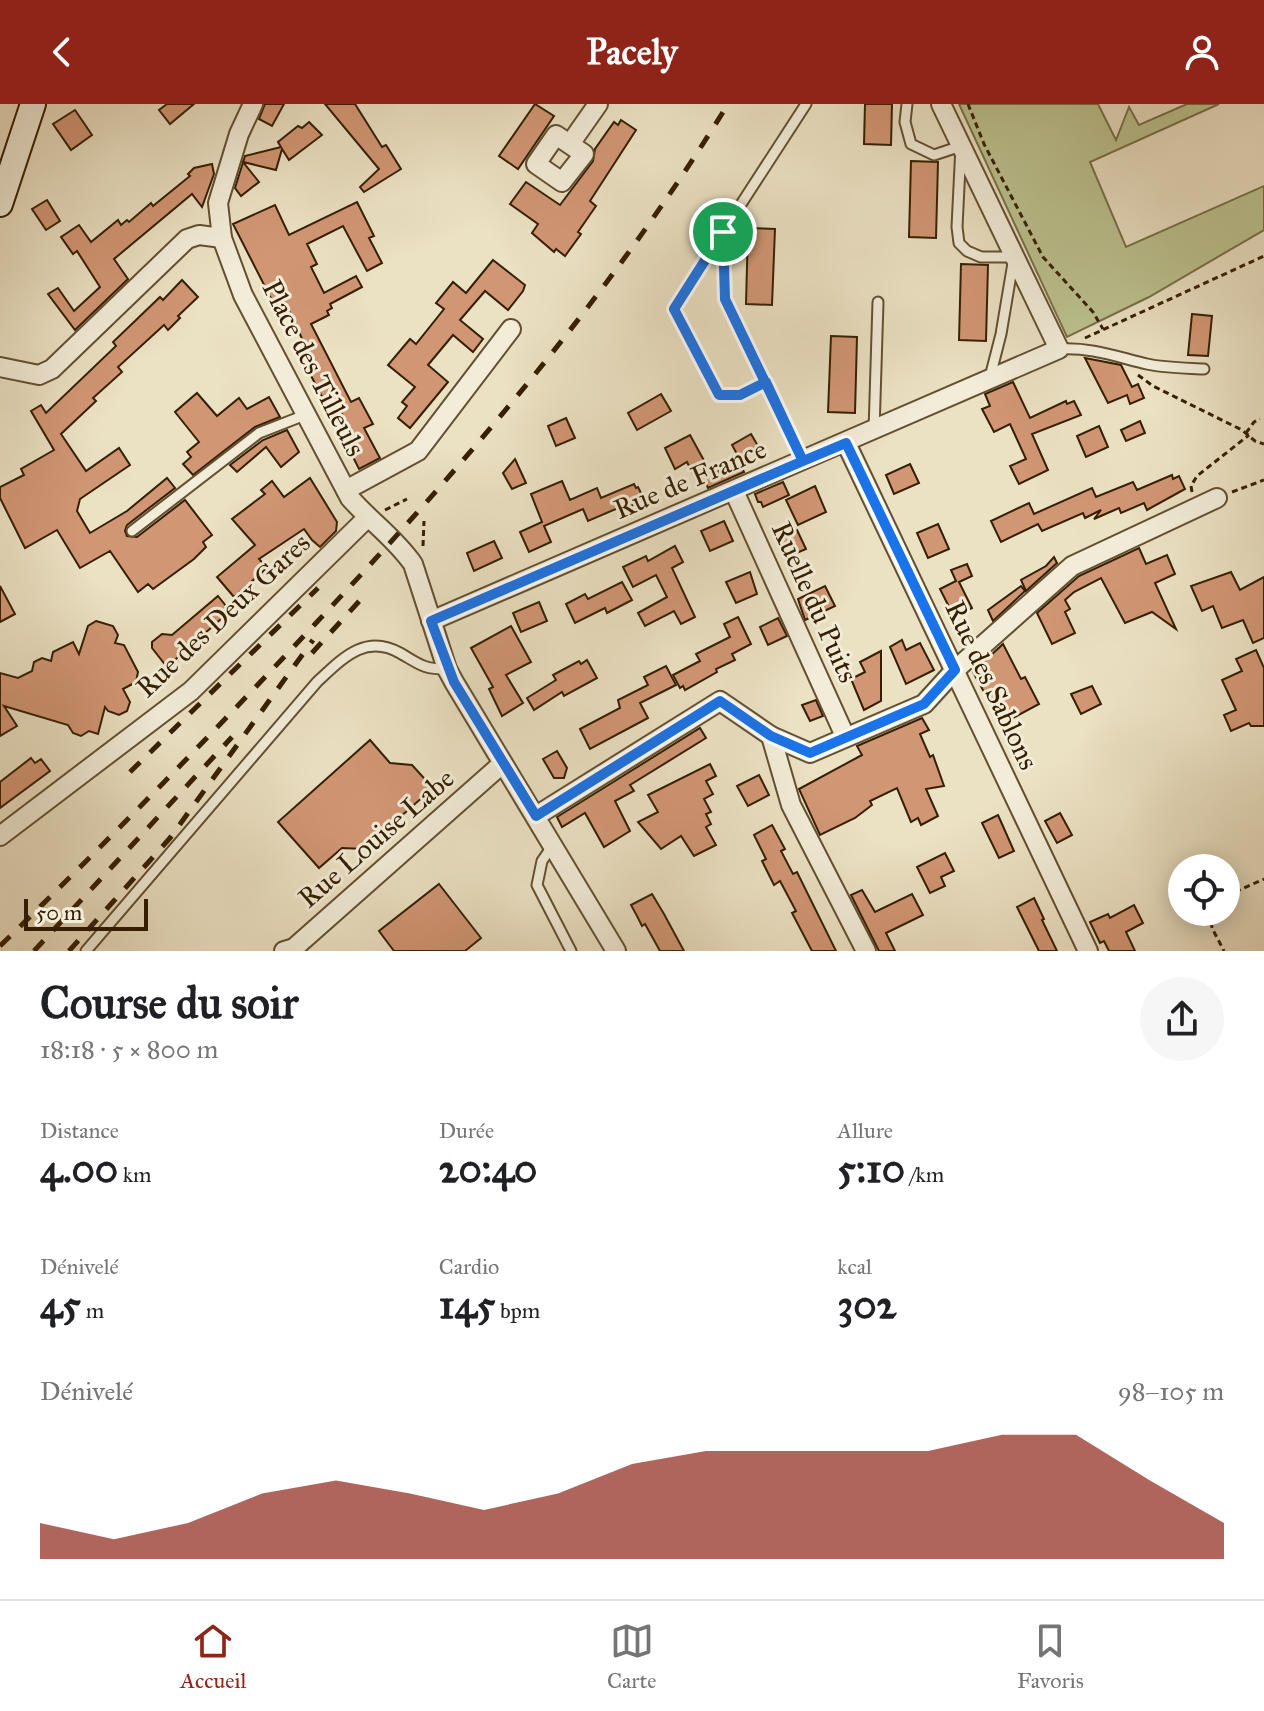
<!DOCTYPE html>
<html lang="fr">
<head>
<meta charset="utf-8">
<style>
	body { margin:0; font-family:"IM FELL Great Primer",serif; background:#f6f6f6; color:#202124; height:100vh; display:flex; flex-direction:column; font-size:30px; white-space:nowrap }
	* { box-sizing:border-box; margin:0 }
	p { font-size:26px; color:#757577 }
	.icon { flex:none; width:44px; height:44px; fill:none; stroke:currentColor; stroke-width:2; stroke-linecap:round; stroke-linejoin:round }
	.map { position:relative; height:847px; overflow:hidden }
	.panel { display:flex; flex-direction:column; background:#fff; flex:1 }
	.panel>* { flex:none }
	.tools { position:absolute; left:1168px; top:750px; display:grid; gap:16px }
	.tools a { display:grid; place-items:center; width:72px; height:72px; border-radius:50%; background:#fff; box-shadow:0 4px 20px #0003; font-size:40px }
	.scale { position:absolute; left:24px; bottom:20px; width:124px; box-sizing:border-box; padding-left:8px; border:4px solid #351f00; border-top:0; font-size:22px; line-height:28px; white-space:nowrap; color:#351f00; -webkit-text-stroke:6px #f2ecd8; paint-order:stroke }
	.pin { position:absolute; display:grid; place-items:center; width:68px; height:68px; color:#fff; margin:-34px; border:4px solid #fff; border-radius:50%; box-shadow:0 2px 8px #0007 }
	.round { display:grid; place-items:center; flex:none; width:84px; height:84px; border-radius:42px; background:#f6f6f6 }
	.headline { display:flex; align-items:center; justify-content:space-between; height:136px; padding:0 40px }
	h1 { font-size:44px; font-weight:700; line-height:60px }
	.stats { display:grid; grid-template-columns:repeat(3,1fr); gap:12px; height:136px; padding:8px 40px }
	.stats div { display:grid; align-content:center }
	.stats b { font-size:40px; font-weight:700 }
	.stats small { font-size:22px; font-weight:400 }
	.stats p { font-size:22px }
	.chart { height:224px; padding:16px 40px }
	.chart p { display:flex; justify-content:space-between }
	.chart svg { width:100%; height:144px; margin-top:8px; fill:#8f2418; opacity:.7 }
	header { display:flex; justify-content:space-between; align-items:center; height:104px; padding:0 40px; background:#8f2418; color:#fff; font-size:36px; font-weight:700 }
	.tabs { display:flex; justify-content:space-around; align-items:center; height:112px; border-top:2px solid #e0e0e0; background:#fff; font-size:22px; color:#757577 }
	.tabs a { display:grid; justify-items:center; gap:4px }
	.tabs .on { color:#8f2418 }
	.map>svg:first-child { display:block }
	.green { fill:#bcc290; stroke:#787048; stroke-width:2 }
	.building { fill:#d19674; stroke:#351f00; stroke-width:2 }
	.lines { fill:none; stroke-linecap:round; stroke-linejoin:round }
	.lane-casing { stroke:#625031; stroke-width:13 }
	.street-casing { stroke:#625031; stroke-width:22 }
	.secondary-casing { stroke:#351f00; stroke-width:28 }
	.path { stroke:#351f00; stroke-width:3; stroke-dasharray:6 4; stroke-linecap:butt }
	.lane { stroke:#f2ecd8; stroke-width:9 }
	.street { stroke:#f2ecd8; stroke-width:18 }
	.secondary { stroke:#f2ecd8; stroke-width:24 }
	.rail { stroke:#351f00; stroke-width:5; stroke-dasharray:14 14; stroke-linecap:butt }
	.route-casing { stroke:#fff; stroke-width:16 }
	.route { stroke:#1a73e8; stroke-width:10 }
	.labels { text-anchor:middle; dominant-baseline:central; stroke-width:6; stroke-linejoin:round; paint-order:stroke }
	.street-label { font-size:28px; fill:#351f00; stroke:#f2ecd8 }
</style>
</head>
<body>
<header><svg class="icon" aria-label="back" viewBox="0 0 24 24"><path d="M15 5l-7 7 7 7"/></svg>Pacely<svg class="icon" aria-label="person" viewBox="0 0 24 24"><circle cx="12" cy="8" r="4"/><path d="M4 21q1-7 8-7t8 7"/></svg></header>
<div class="map">
<svg width="1264" height="847" viewBox="0 0 1264 847">
	<rect width="100%" height="100%" fill="#ebe1c3"/>
	<filter id="stains"><feTurbulence type="fractalNoise" baseFrequency=".0025" numOctaves="4"/><feColorMatrix values="0 0 0 0 .2 0 0 0 0 .09 0 0 0 0 .02 0 0 0 .5 -.17"/></filter>
	<radialGradient id="worn" r=".72"><stop offset=".6" stop-color="#630" stop-opacity="0"/><stop offset="1" stop-color="#630" stop-opacity=".3"/></radialGradient>
	<polygon class="green" points="959,0 1098,0 1116,36 1129,3 1139,21 1187,0 1219,0 1090,58 1126,143 1264,82 1264,126 1149,193 1067,233"/>
	<g class="building">
		<polygon points="167,0 194,0 170,20 159,6"/>
		<polygon points="265,0 284,0 272,22 259,15"/>
		<polygon points="325,0 355,0 382,43 386,41 401,65 364,88 360,83 379,65"/>
		<polygon points="535,0 554,12 518,65 499,52"/>
		<polygon points="865,0 892,0 891,41 864,40"/>
		<polygon points="75,6 92,31 71,46 53,20"/>
		<polygon points="621,16 636,26 590,97 596,102 578,128 581,130 565,152 556,145 554,148 532,129 538,120 510,100 526,78 560,101 593,57 595,45 614,18 618,21"/>
		<polygon points="309,18 322,31 289,56 282,45 276,66 243,58 259,78 241,92 235,84 245,52 281,43 278,38 298,22 302,24"/>
		<polygon points="911,57 938,58 936,134 909,133"/>
		<polygon points="212,60 214,70 202,103 192,90 114,155 128,175 75,226 48,190 58,184 74,207 100,183 77,147 73,150 61,133 79,121 91,138 118,116 121,121 127,116 129,118 151,99 153,102 190,72 188,70 194,64"/>
		<polygon points="47,96 60,117 46,126 32,105"/>
		<polygon points="357,98 374,132 369,134 382,159 367,167 343,122 307,140 317,160 311,163 324,189 356,172 362,183 330,200 332,204 327,207 329,211 311,220 351,298 359,294 373,320 364,324 380,354 359,365 344,335 353,331 339,304 330,308 298,247 306,243 289,207 280,212 233,120 275,101 289,131"/>
		<polygon points="748,124 775,125 772,201 746,200"/>
		<polygon points="493,156 525,181 523,187 508,206 485,187 460,216 483,235 473,248 453,231 428,261 448,278 410,324 398,314 407,302 402,298 415,283 388,261 410,235 416,240 444,205 436,199 453,178 466,189"/>
		<polygon points="961,160 988,161 986,237 959,236"/>
		<polygon points="182,176 198,193 178,212 180,214 168,226 164,221 118,263 122,268 93,294 96,297 61,330 86,367 119,344 130,361 80,395 77,407 90,429 127,407 167,374 175,384 127,421 125,427 127,432 137,433 185,396 212,431 203,438 206,443 194,455 153,485 148,480 138,488 110,447 80,464 57,426 25,444 0,394 0,383 24,371 21,365 54,346 31,307 41,301 46,309 116,242 113,238 160,193 163,196"/>
		<polygon points="1192,210 1212,212 1208,252 1188,251"/>
		<polygon points="831,232 857,233 855,309 828,308"/>
		<polygon points="1085,254 1121,261 1132,283 1138,280 1144,294 1130,300 1127,291 1108,299"/>
		<polygon points="1013,278 1030,314 1066,297 1067,300 1074,297 1081,311 1032,330 1048,366 1019,380 1010,362 1026,355 1010,320 994,328 982,305 990,302 985,290"/>
		<polygon points="197,289 217,312 239,294 247,305 269,293 280,313 255,323 193,371 183,360 191,353 187,348 199,338 175,308"/>
		<polygon points="661,290 671,307 637,326 628,309"/>
		<polygon points="566,314 575,334 556,342 548,322"/>
		<polygon points="1140,317 1145,329 1126,337 1121,326"/>
		<polygon points="1099,322 1108,343 1086,353 1077,332"/>
		<polygon points="287,326 299,348 281,363 266,343 237,368 230,361 263,336"/>
		<polygon points="751,330 758,342 738,352 732,341"/>
		<polygon points="690,331 712,371 738,356 744,368 708,384 705,377 698,380 687,358 675,365 665,344"/>
		<polygon points="515,355 526,379 512,385 503,369"/>
		<polygon points="910,360 919,379 894,390 886,371"/>
		<polygon points="1172,371 1173,375 1179,372 1185,385 1147,406 1144,399 1121,409 1119,404 1094,415 1101,406 1085,414 1083,409 1042,427 1038,420 1001,438 991,417 1029,399 1034,410 1092,384 1096,393 1133,378 1137,386"/>
		<polygon points="310,374 337,418 336,427 320,443 312,436 304,425 259,455 267,464 234,493 217,473 255,441 232,415 265,390 261,386 272,377 284,393"/>
		<polygon points="562,377 570,396 597,384 601,394 634,380 636,384 638,383 644,395 620,408 618,404 588,417 583,405 544,422 551,438 529,448 520,428 542,418 531,390"/>
		<polygon points="783,378 789,391 763,403 761,398 758,398 755,390"/>
		<polygon points="815,382 826,408 798,421 786,396"/>
		<polygon points="724,417 733,437 710,447 701,427"/>
		<polygon points="938,420 949,445 928,454 917,429"/>
		<polygon points="797,426 806,445 785,454 776,436"/>
		<polygon points="494,437 502,454 474,467 467,449"/>
		<polygon points="675,442 683,458 672,464 695,513 681,520 674,507 645,522 638,509 667,493 656,471 633,483 623,463 646,452 648,457"/>
		<polygon points="1139,444 1146,460 1167,451 1175,470 1155,479 1176,525 1152,508 1125,519 1101,474 1074,488 1065,496 1070,505 1065,508 1075,529 1052,540 1037,509 1079,472"/>
		<polygon points="1054,453 1057,459 1026,487 1021,476 1046,462"/>
		<polygon points="967,460 972,472 959,478 972,504 954,513 940,485 956,477 951,466"/>
		<polygon points="750,468 757,490 736,499 726,478"/>
		<polygon points="1231,468 1240,486 1264,473 1264,534 1253,539 1243,516 1222,524 1213,502 1202,507 1191,482"/>
		<polygon points="622,478 632,496 607,509 605,504 575,519 566,500 585,490 588,495"/>
		<polygon points="0,482 15,510 0,518"/>
		<polygon points="825,482 835,502 805,516 798,495"/>
		<polygon points="1021,482 1025,487 993,517 988,506"/>
		<polygon points="218,492 230,507 167,563 152,544 152,538 162,530 172,531"/>
		<polygon points="539,498 547,517 521,528 513,509"/>
		<polygon points="738,513 751,540 732,550 735,556 716,565 717,568 685,586 683,582 680,584 673,571 700,557 696,550 730,533 724,520"/>
		<polygon points="778,514 787,532 768,541 760,523"/>
		<polygon points="96,517 113,522 118,531 115,539 124,541 138,568 136,578 123,585 130,598 127,607 119,611 108,607 105,603 98,630 89,627 81,632 73,629 68,621 4,602 17,622 0,632 0,569 18,574 32,567 34,558 42,554 51,557 53,548 73,538 79,550 88,522"/>
		<polygon points="511,522 531,558 506,571 523,599 502,612 489,585 493,583 471,544"/>
		<polygon points="902,536 906,546 920,539 934,566 906,580 890,543"/>
		<polygon points="1003,540 1021,575 1025,573 1039,600 1011,615 1005,603 995,608 973,568"/>
		<polygon points="1256,546 1264,564 1264,622 1251,622 1249,619 1231,627 1224,611 1236,606 1222,576 1242,567 1236,555"/>
		<polygon points="881,547 881,597 864,606 851,575 865,568 860,558"/>
		<polygon points="587,556 597,574 564,592 562,588 534,606 527,594 556,576 553,571 579,557 581,560"/>
		<polygon points="666,562 676,581 640,599 648,614 590,645 580,625 620,604 618,596 648,581 644,573"/>
		<polygon points="1092,582 1101,600 1081,610 1071,590"/>
		<polygon points="816,596 823,612 810,617 802,601"/>
		<polygon points="922,614 929,626 920,630 930,653 933,651 944,682 926,685 938,712 921,721 918,714 911,718 897,684 870,697 872,701 855,714 820,731 799,685 862,651 857,642"/>
		<polygon points="700,624 706,634 630,681 634,687 615,697 630,727 604,743 585,709 562,723 557,713"/>
		<polygon points="370,636 390,659 412,661 433,684 364,745 342,744 319,764 278,718"/>
		<polygon points="557,647 567,664 564,674 554,674 543,655"/>
		<polygon points="31,654 35,659 41,655 50,667 0,704 0,678"/>
		<polygon points="710,660 716,672 706,677 713,690 704,695 711,708 706,710 711,720 706,723 716,741 694,752 681,732 661,745 638,718 658,708 648,691"/>
		<polygon points="759,671 769,691 748,702 737,682"/>
		<polygon points="1060,709 1072,731 1057,739 1045,717"/>
		<polygon points="998,711 1014,747 999,754 982,719"/>
		<polygon points="772,721 785,745 781,747 793,770 797,768 836,847 812,847 792,809 796,807 780,777 774,781 762,757 766,755 754,731"/>
		<polygon points="945,749 954,767 941,773 945,782 930,789 917,763"/>
		<polygon points="439,780 481,834 465,847 394,847 379,827"/>
		<polygon points="862,786 875,808 912,790 923,811 886,829 895,847 879,847 851,791"/>
		<polygon points="652,790 664,810 684,847 660,847 645,820 642,822 637,812 631,801"/>
		<polygon points="1034,794 1044,815 1042,816 1057,847 1039,847 1017,803"/>
		<polygon points="1134,801 1143,819 1126,828 1135,847 1109,847 1104,837 1100,839 1090,818 1108,810 1110,814"/>
	</g>
	<g class="lines">
		<defs>
			<g id="lane">
				<polyline points="907,0 905,18 911,40 934,51 961,42 957,123 959,139 967,147 981,153 1014,153 1001,230 990,273"/>
				<polyline points="723,128 806,0"/>
				<path d="M1059,245C1091,243 1117,253 1147,260C1165,264 1186,264 1204,265"/>
				<polyline points="766,278 740,291 719,291 674,205 723,128 725,195 803,357"/>
				<polyline points="874,327 878,198"/>
				<polyline points="132,427 259,329 305,311"/>
				<polyline points="553,741 542,757 537,781 571,847"/>
				<path d="M86,847L317,578C342,555 365,529 400,549C421,561 423,565 447,565"/>
			</g>
			<g id="street">
				<path d="M253,0L239,30L218,99L222,134L243,191L350,394C370,417 395,434 413,460L447,565L454,578L616,847"/>
				<polygon points="556,31 584,50 562,78 536,60"/>
				<polyline points="570,40 598,0"/>
				<polyline points="0,263 39,271 52,265 187,135 199,131 222,134"/>
				<polyline points="846,339 1088,847"/>
				<polyline points="346,386 418,347 511,225"/>
				<polyline points="734,387 845,632"/>
				<polyline points="431,517 1059,245 941,0"/>
				<polyline points="771,632 791,701 866,847"/>
				<polyline points="536,712 720,597 771,632 810,649 924,600 955,566 1072,462 1217,394"/>
				<polyline points="0,732 191,587 367,414"/>
				<polyline points="284,847 294,844 502,660"/>
			</g>
			<polyline id="secondary" points="0,100 33,0"/>
		</defs>
		<use href="#lane" class="lane-casing"/>
		<use href="#street" class="street-casing"/>
		<use href="#secondary" class="secondary-casing"/>
		<g class="path">
			<polyline points="968,0 984,40 1043,153 1093,208 1103,225"/>
			<polyline points="1085,234 1264,152"/>
			<polyline points="1138,271 1153,282 1242,326 1255,337 1264,340"/>
			<polyline points="1246,329 1254,318 1260,315"/>
			<polyline points="1192,388 1191,382 1197,372 1249,331"/>
			<polyline points="1232,388 1264,376"/>
			<polyline points="385,406 407,395"/>
			<polyline points="423,442 424,417"/>
			<polyline points="1226,792 1264,775"/>
			<polyline points="1210,808 1212,824 1224,847"/>
		</g>
		<use href="#lane" class="lane"/>
		<use href="#street" class="street"/>
		<use href="#secondary" class="secondary"/>
		<g class="rail">
			<polyline points="312,549 363,493"/>
			<polyline points="130,668 318,484"/>
			<path d="M0,842C108,737 213,629 316,519C467,358 612,189 728,0"/>
			<polyline points="34,847 232,633"/>
			<polyline points="69,847 170,734 313,536"/>
		</g>
	</g>
	<g class="lines">
		<defs>
			<polyline id="route" points="723,128 725,195 803,357 431,517 454,578 536,712 720,597 771,632 810,649 924,600 955,566 846,339 803,357 766,278 740,291 719,291 674,205 723,128"/>
		</defs>
		<use href="#route" class="route-casing"/>
		<use href="#route" class="route"/>
	</g>
	<g class="labels">
		<g class="street-label">
			<text transform="translate(314 264) rotate(63)">Place des Tilleuls</text>
			<text transform="translate(690 375) rotate(-23)">Rue de France</text>
			<text transform="translate(815 498) rotate(66)">Ruelle du Puits</text>
			<text transform="translate(223 511) rotate(-43)">Rue des Deux Gares</text>
			<text transform="translate(992 581) rotate(65)">Rue des Sablons</text>
			<text transform="translate(376 734) rotate(-41)">Rue Louise Labe</text>
		</g>
	</g>
	<rect width="100%" height="100%" filter="url(#stains)"/>
	<rect width="100%" height="100%" fill="url(#worn)"/>
</svg>
<div class="tools">
<a><svg class="icon" aria-label="locate" viewBox="0 0 24 24"><circle cx="12" cy="12" r="6"/><path d="M12 2v4M12 18v4M2 12h4M18 12h4"/></svg></a>
</div>
<div class="scale">50 m</div>
<div class="pin" style="left:723px;top:128px;background:#1e9e55"><svg class="icon" aria-label="arrive" viewBox="0 0 24 24"><path d="M6 21V4h12l-3 4 3 4H6"/></svg></div>
</div>
<section class="panel">
<div class="headline"><div><h1>Course du soir</h1><p>18:18 · 5 × 800 m</p></div><a class="round"><svg class="icon" aria-label="share" viewBox="0 0 24 24"><path d="M12 15V3M7 8l5-5 5 5M5 13v7h14v-7"/></svg></a></div>
<div class="stats">
<div><p>Distance</p><b>4.00<small> km</small></b></div>
<div><p>Durée</p><b>20:40</b></div>
<div><p>Allure</p><b>5:10<small> /km</small></b></div>
</div>
<div class="stats">
<div><p>Dénivelé</p><b>45<small> m</small></b></div>
<div><p>Cardio</p><b>145<small> bpm</small></b></div>
<div><p>kcal</p><b>302</b></div>
</div>
<div class="chart"><p><span>Dénivelé</span>98–105 m</p>
<svg viewBox="0 0 160 44" preserveAspectRatio="none"><path d="M0 44V33L10 38L20 33L30 24L40 20L50 24L60 29L70 24L80 15L90 11L100 11L110 11L120 11L130 6L140 6L150 20L160 33V44z"/></svg>
</div>
</section>
<nav class="tabs">
<a class="on"><svg class="icon" aria-label="home" viewBox="0 0 24 24"><path d="M3 11l9-7 9 7M6 9v11h12V9"/></svg>Accueil</a>
<a><svg class="icon" aria-label="map" viewBox="0 0 24 24"><path d="M3 6l6-2 6 2 6-2v14l-6 2-6-2-6 2zM9 4v14M15 6v14"/></svg>Carte</a>
<a><svg class="icon" aria-label="saved" viewBox="0 0 24 24"><path d="M7 4h10v16l-5-4-5 4z"/></svg>Favoris</a>
</nav>
</body>
</html>
